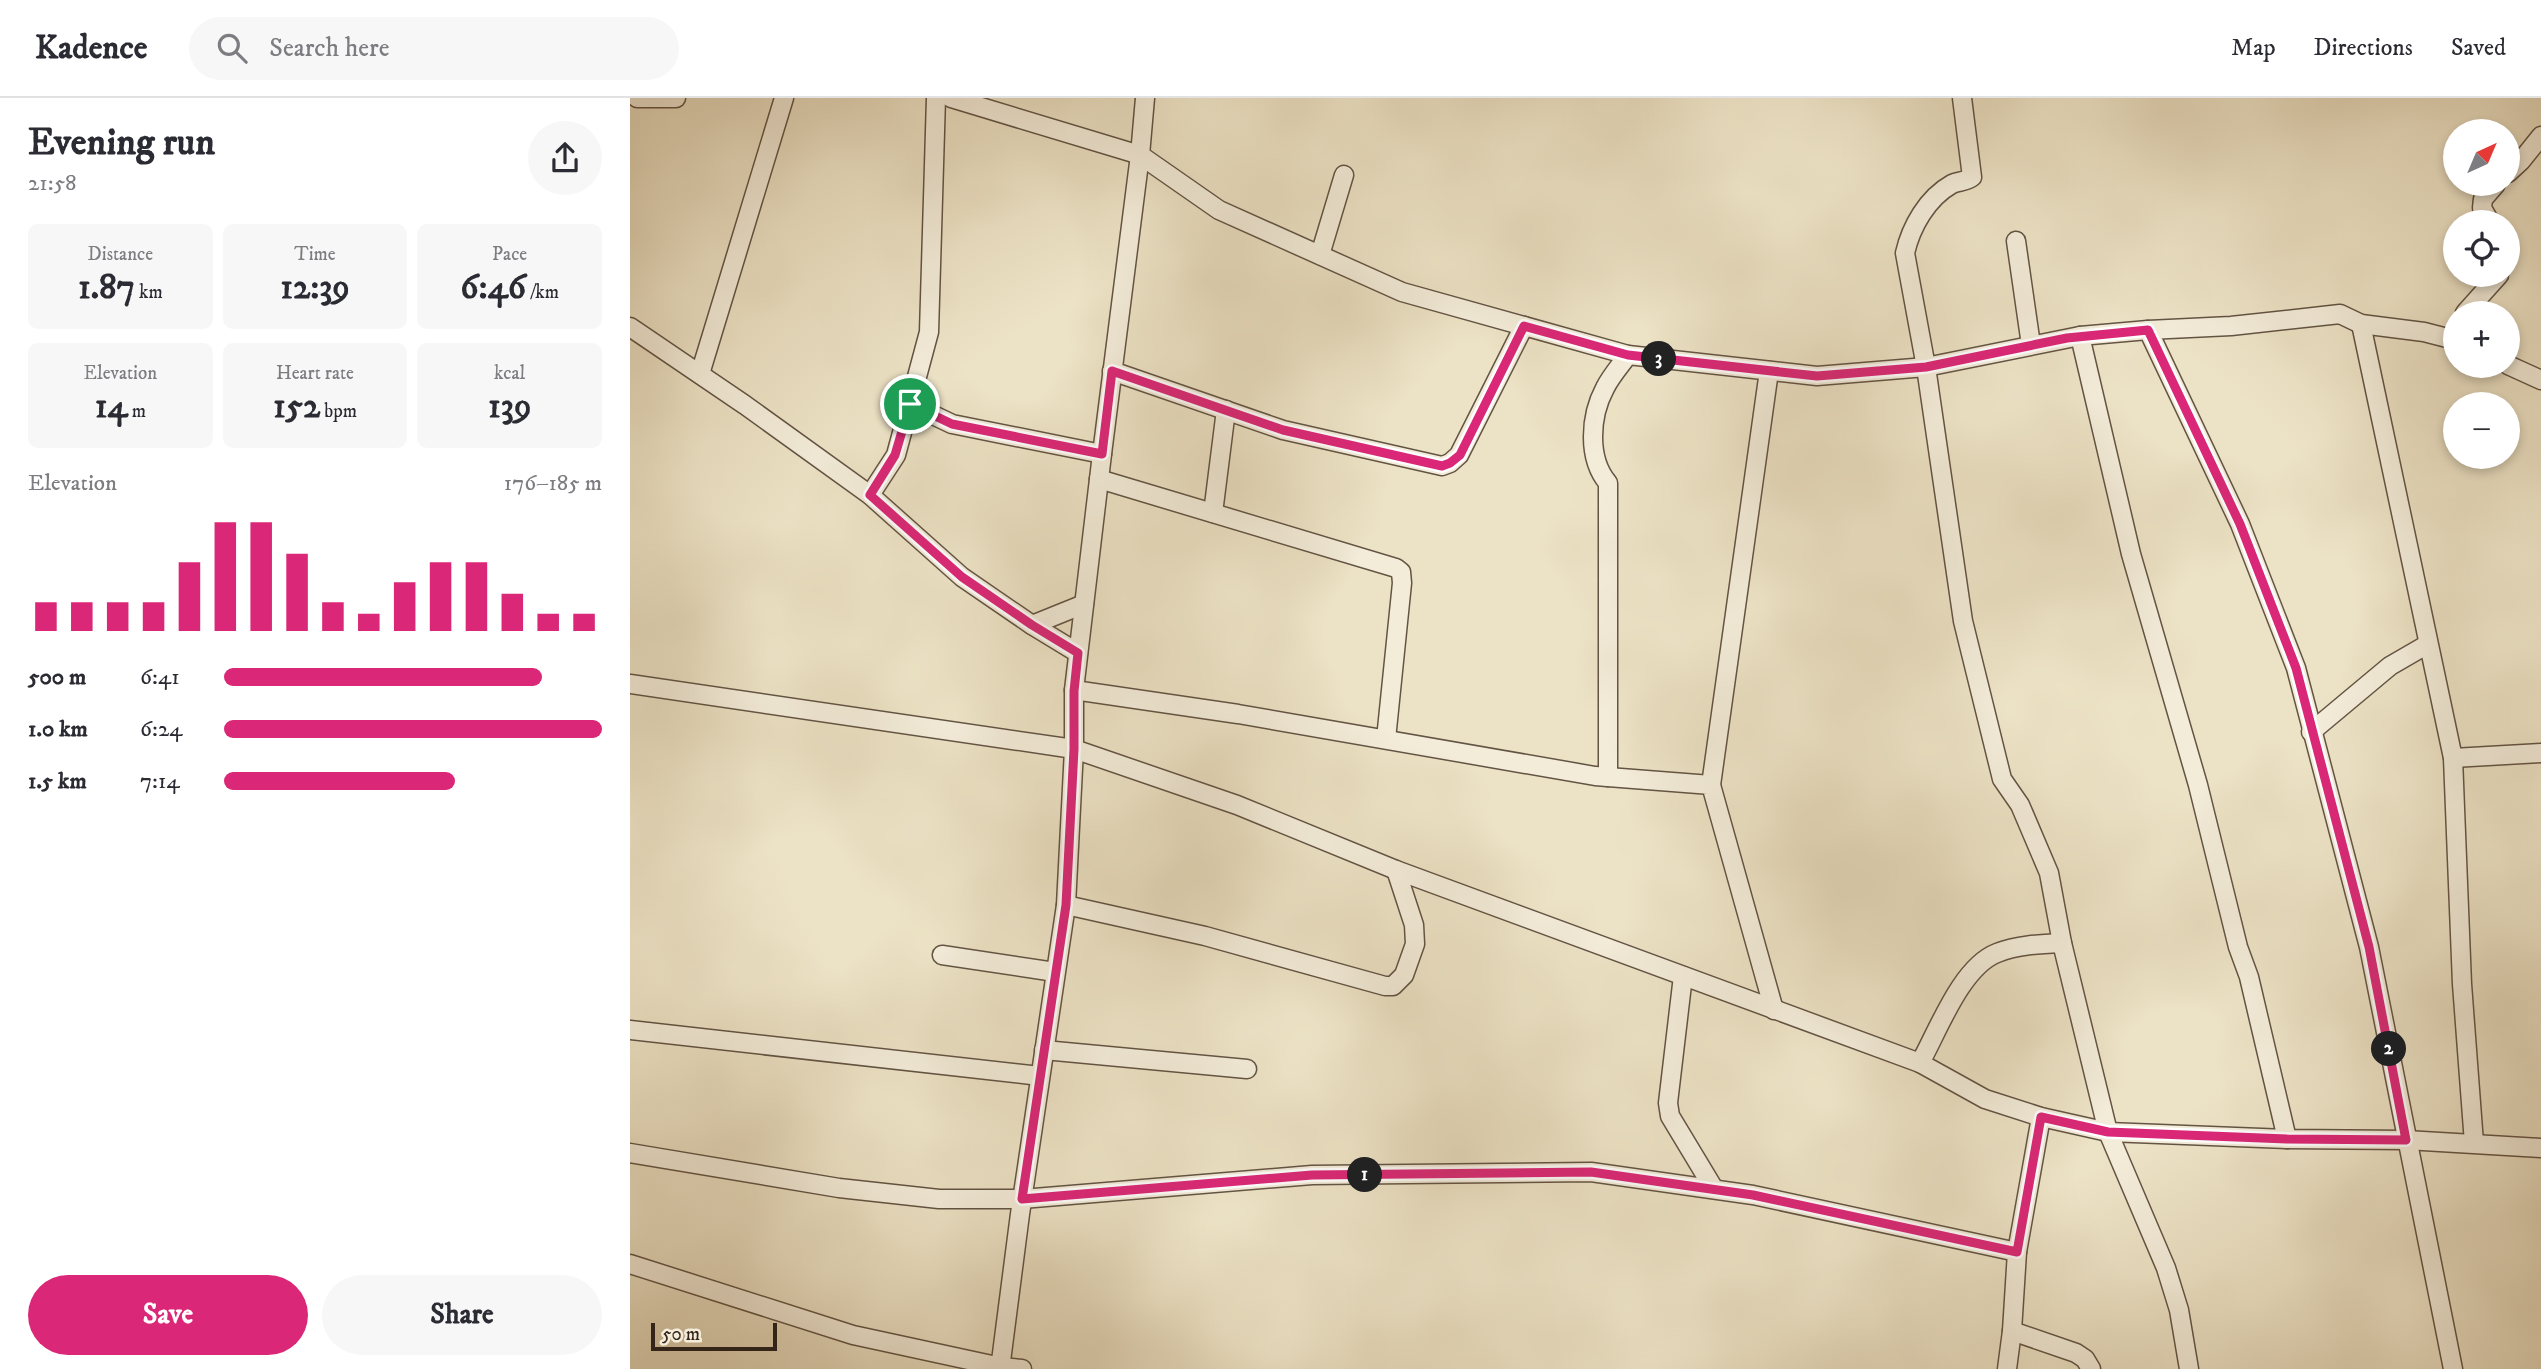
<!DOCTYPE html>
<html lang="en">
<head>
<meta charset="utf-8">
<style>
	body { margin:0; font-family:"IM FELL DW Pica",serif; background:#f7f7f7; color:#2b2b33; height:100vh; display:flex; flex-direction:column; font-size:26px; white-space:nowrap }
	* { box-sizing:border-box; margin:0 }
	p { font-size:23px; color:#7c7c81 }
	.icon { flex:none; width:38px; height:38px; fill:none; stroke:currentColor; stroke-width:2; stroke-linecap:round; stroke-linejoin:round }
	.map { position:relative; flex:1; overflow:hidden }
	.drawer { display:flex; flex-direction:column; background:#fff; width:630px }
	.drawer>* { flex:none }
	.needle { width:46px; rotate:44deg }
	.controls { position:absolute; left:1813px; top:21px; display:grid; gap:14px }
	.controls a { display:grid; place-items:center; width:77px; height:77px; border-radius:50%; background:#fff; box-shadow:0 4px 10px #0003; font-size:35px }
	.scale { position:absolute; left:21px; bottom:18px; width:126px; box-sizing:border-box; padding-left:7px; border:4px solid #352519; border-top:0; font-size:19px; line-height:24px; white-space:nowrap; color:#352519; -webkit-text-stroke:5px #f3ecd9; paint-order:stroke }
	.pin { position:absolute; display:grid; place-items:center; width:60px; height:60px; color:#fff; margin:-30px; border:4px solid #fff; border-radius:50%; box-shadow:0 2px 7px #0007 }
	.km { position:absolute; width:35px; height:35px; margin:-18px; border-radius:50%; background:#222; color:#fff; font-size:19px; line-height:35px; text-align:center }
	.round { display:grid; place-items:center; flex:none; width:74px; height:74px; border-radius:37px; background:#f7f7f7 }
	.headline { display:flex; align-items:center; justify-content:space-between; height:119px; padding:0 28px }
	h1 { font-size:38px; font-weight:700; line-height:52px }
	.figures { display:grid; grid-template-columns:repeat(3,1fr); gap:10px; height:119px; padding:7px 28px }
	.figures div { display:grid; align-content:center; border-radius:10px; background:#f7f7f7; text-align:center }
	.figures b { font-size:35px; font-weight:700 }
	.figures small { font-size:19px; font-weight:400 }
	.figures p { font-size:19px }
	.chart { height:196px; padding:14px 28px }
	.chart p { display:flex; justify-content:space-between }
	.chart svg { width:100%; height:126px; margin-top:7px; stroke:#db2777; stroke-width:6 }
	.action { display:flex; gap:14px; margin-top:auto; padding:14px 28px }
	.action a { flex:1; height:80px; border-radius:42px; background:#db2777; color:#fff; font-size:28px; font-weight:700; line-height:80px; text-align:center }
	.action a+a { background:#f7f7f7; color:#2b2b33 }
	ul { padding:0 28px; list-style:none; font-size:23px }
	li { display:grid; grid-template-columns:112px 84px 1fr; align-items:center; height:52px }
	li i { height:18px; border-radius:9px; background:#db2777 }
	header { display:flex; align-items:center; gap:42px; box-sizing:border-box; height:98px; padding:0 35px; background:#fff; border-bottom:2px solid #e1e1e2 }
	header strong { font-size:33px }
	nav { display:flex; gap:38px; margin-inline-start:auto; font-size:24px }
	.search { width:490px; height:63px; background:#f7f7f7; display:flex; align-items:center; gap:18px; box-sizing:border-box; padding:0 24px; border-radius:38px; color:#7c7c81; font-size:26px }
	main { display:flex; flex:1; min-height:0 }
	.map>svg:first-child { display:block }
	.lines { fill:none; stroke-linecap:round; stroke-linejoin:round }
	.minor-casing { stroke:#635444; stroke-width:21 }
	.minor { stroke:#f3ecd9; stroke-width:18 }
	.route-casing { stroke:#fff; stroke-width:14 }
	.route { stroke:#db2777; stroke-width:9 }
</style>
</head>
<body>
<header>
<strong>Kadence</strong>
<div class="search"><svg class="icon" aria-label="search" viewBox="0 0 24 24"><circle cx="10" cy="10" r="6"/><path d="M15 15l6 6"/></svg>Search here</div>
<nav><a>Map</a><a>Directions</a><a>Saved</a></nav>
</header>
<main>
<section class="drawer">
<div class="headline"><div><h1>Evening run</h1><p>21:58</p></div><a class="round"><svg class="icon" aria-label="share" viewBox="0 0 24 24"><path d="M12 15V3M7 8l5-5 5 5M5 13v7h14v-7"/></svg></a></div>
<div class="figures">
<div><p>Distance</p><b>1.87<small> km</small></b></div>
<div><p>Time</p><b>12:39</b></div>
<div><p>Pace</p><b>6:46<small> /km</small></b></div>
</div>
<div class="figures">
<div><p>Elevation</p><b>14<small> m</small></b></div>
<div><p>Heart rate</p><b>152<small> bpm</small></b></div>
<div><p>kcal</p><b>139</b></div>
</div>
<div class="chart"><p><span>Elevation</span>176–185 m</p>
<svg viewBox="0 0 160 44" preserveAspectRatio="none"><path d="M5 44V34M15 44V34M25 44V34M35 44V34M45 44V20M55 44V6M65 44V6M75 44V17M85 44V34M95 44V38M105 44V27M115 44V20M125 44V20M135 44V31M145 44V38M155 44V38"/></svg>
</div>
<ul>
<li><b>500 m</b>6:41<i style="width:84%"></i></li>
<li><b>1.0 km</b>6:24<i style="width:100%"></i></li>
<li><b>1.5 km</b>7:14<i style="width:61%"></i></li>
</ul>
<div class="action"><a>Save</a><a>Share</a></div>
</section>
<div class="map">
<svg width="1911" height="1271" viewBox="0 0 1911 1271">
	<rect width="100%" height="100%" fill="#ece2c5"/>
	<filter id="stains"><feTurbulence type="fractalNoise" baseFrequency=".00286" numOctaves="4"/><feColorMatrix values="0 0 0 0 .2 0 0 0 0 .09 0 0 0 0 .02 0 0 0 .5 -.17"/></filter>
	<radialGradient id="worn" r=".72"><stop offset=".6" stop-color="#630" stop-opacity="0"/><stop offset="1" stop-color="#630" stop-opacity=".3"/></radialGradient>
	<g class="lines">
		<defs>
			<g id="minor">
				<polyline points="7,0 46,0"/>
				<polyline points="321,0 510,57 589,112 772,194 998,257 1187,278 1296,269 1450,238 1518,232 1601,228 1710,216 1731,226 1794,234 1825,242"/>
				<path d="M1332,0L1342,79C1336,84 1328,83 1322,86C1297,100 1281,129 1275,155L1296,269L1333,523L1372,681L1390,707L1419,775L1432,845L1478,1034L1536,1170L1549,1212L1559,1271"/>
				<polyline points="1878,75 1891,63 1911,38"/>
				<polyline points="1860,124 1852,110 1853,101 1866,86"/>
				<polyline points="1386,143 1401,247"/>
				<polyline points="690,157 714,77"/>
				<polyline points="1835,215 1869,177"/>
				<polyline points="1731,226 1823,660 1832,886 1844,1045"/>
				<polyline points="0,229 115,307 240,397 332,479 402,527 448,555"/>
				<polyline points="1518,232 1610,426 1666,570 1739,849 1823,1271"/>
				<polyline points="1450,238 1501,456 1568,687 1608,849 1619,879 1657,1041"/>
				<polyline points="1878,267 1911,282"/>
				<polyline points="482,273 653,332 812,368 820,365 829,357 894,228"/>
				<polyline points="70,276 154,0"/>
				<polyline points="280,306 322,326 472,356"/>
				<polyline points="469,381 766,470 771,474 772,485 756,641"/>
				<polyline points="240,397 266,357 299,234 306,0"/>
				<polyline points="583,415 596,312"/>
				<polyline points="402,527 454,506"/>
				<polyline points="0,586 444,651 607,707 766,772 1290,965 1355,1001 1411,1019 1478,1034 1657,1041 1776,1042 1911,1050"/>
				<polyline points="444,592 608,616 965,678 1081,687 1144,912"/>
				<polyline points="1681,634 1760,568 1798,546"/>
				<polyline points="1823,660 1911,655"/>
				<path d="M978,679V385C957,360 960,318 975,290C981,278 990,268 998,257"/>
				<polyline points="1081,687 1139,273"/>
				<polyline points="436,807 575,838 755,888 763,888 774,877 785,846 784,827 766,772"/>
				<polyline points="312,857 425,874"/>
				<polyline points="1053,878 1038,1005 1040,1018 1084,1091"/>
				<polyline points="0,932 410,978"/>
				<polyline points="414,952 617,971"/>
				<path d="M1290,965C1308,933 1331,869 1367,855C1387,847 1410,846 1432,845"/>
				<polyline points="0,1055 209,1090 309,1101 392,1101 682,1077 961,1074 1123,1097 1387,1154"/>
				<polyline points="0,1166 223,1237 371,1269 392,1271"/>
				<polyline points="1382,1233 1446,1255 1455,1261 1461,1271"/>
				<polyline points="370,1271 390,1116 436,807 444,651 444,592 472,356 510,57 515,0"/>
				<polyline points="1377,1271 1382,1233 1387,1154 1411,1019"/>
			</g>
		</defs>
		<use href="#minor" class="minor-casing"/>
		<use href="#minor" class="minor"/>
	</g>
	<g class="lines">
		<defs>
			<polygon id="route" points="894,228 998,257 1187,278 1296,269 1437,240 1518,232 1610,426 1666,570 1739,849 1776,1042 1657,1041 1478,1034 1411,1019 1387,1154 1123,1097 961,1074 682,1077 392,1101 436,807 444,651 444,593 448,555 402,527 332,479 240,397 265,357 280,306 322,326 472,356 482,273 653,332 812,368 820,365 830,357"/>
		</defs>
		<use href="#route" class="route-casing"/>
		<use href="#route" class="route"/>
	</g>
	<rect width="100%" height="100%" filter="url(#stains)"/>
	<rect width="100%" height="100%" fill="url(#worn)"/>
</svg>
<div class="controls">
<a><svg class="needle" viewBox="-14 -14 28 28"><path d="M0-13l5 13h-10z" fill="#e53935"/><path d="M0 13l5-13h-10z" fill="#7c7c81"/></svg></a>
<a><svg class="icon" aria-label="locate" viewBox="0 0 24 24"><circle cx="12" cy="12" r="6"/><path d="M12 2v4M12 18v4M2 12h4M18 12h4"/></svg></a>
<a>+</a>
<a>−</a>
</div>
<div class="scale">50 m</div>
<div class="pin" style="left:280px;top:306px;background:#1e9e55"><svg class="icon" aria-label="arrive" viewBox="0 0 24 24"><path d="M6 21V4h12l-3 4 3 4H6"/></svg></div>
<b class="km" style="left:735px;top:1077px">1</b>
<b class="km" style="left:1759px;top:951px">2</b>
<b class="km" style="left:1029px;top:261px">3</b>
</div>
</main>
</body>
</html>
